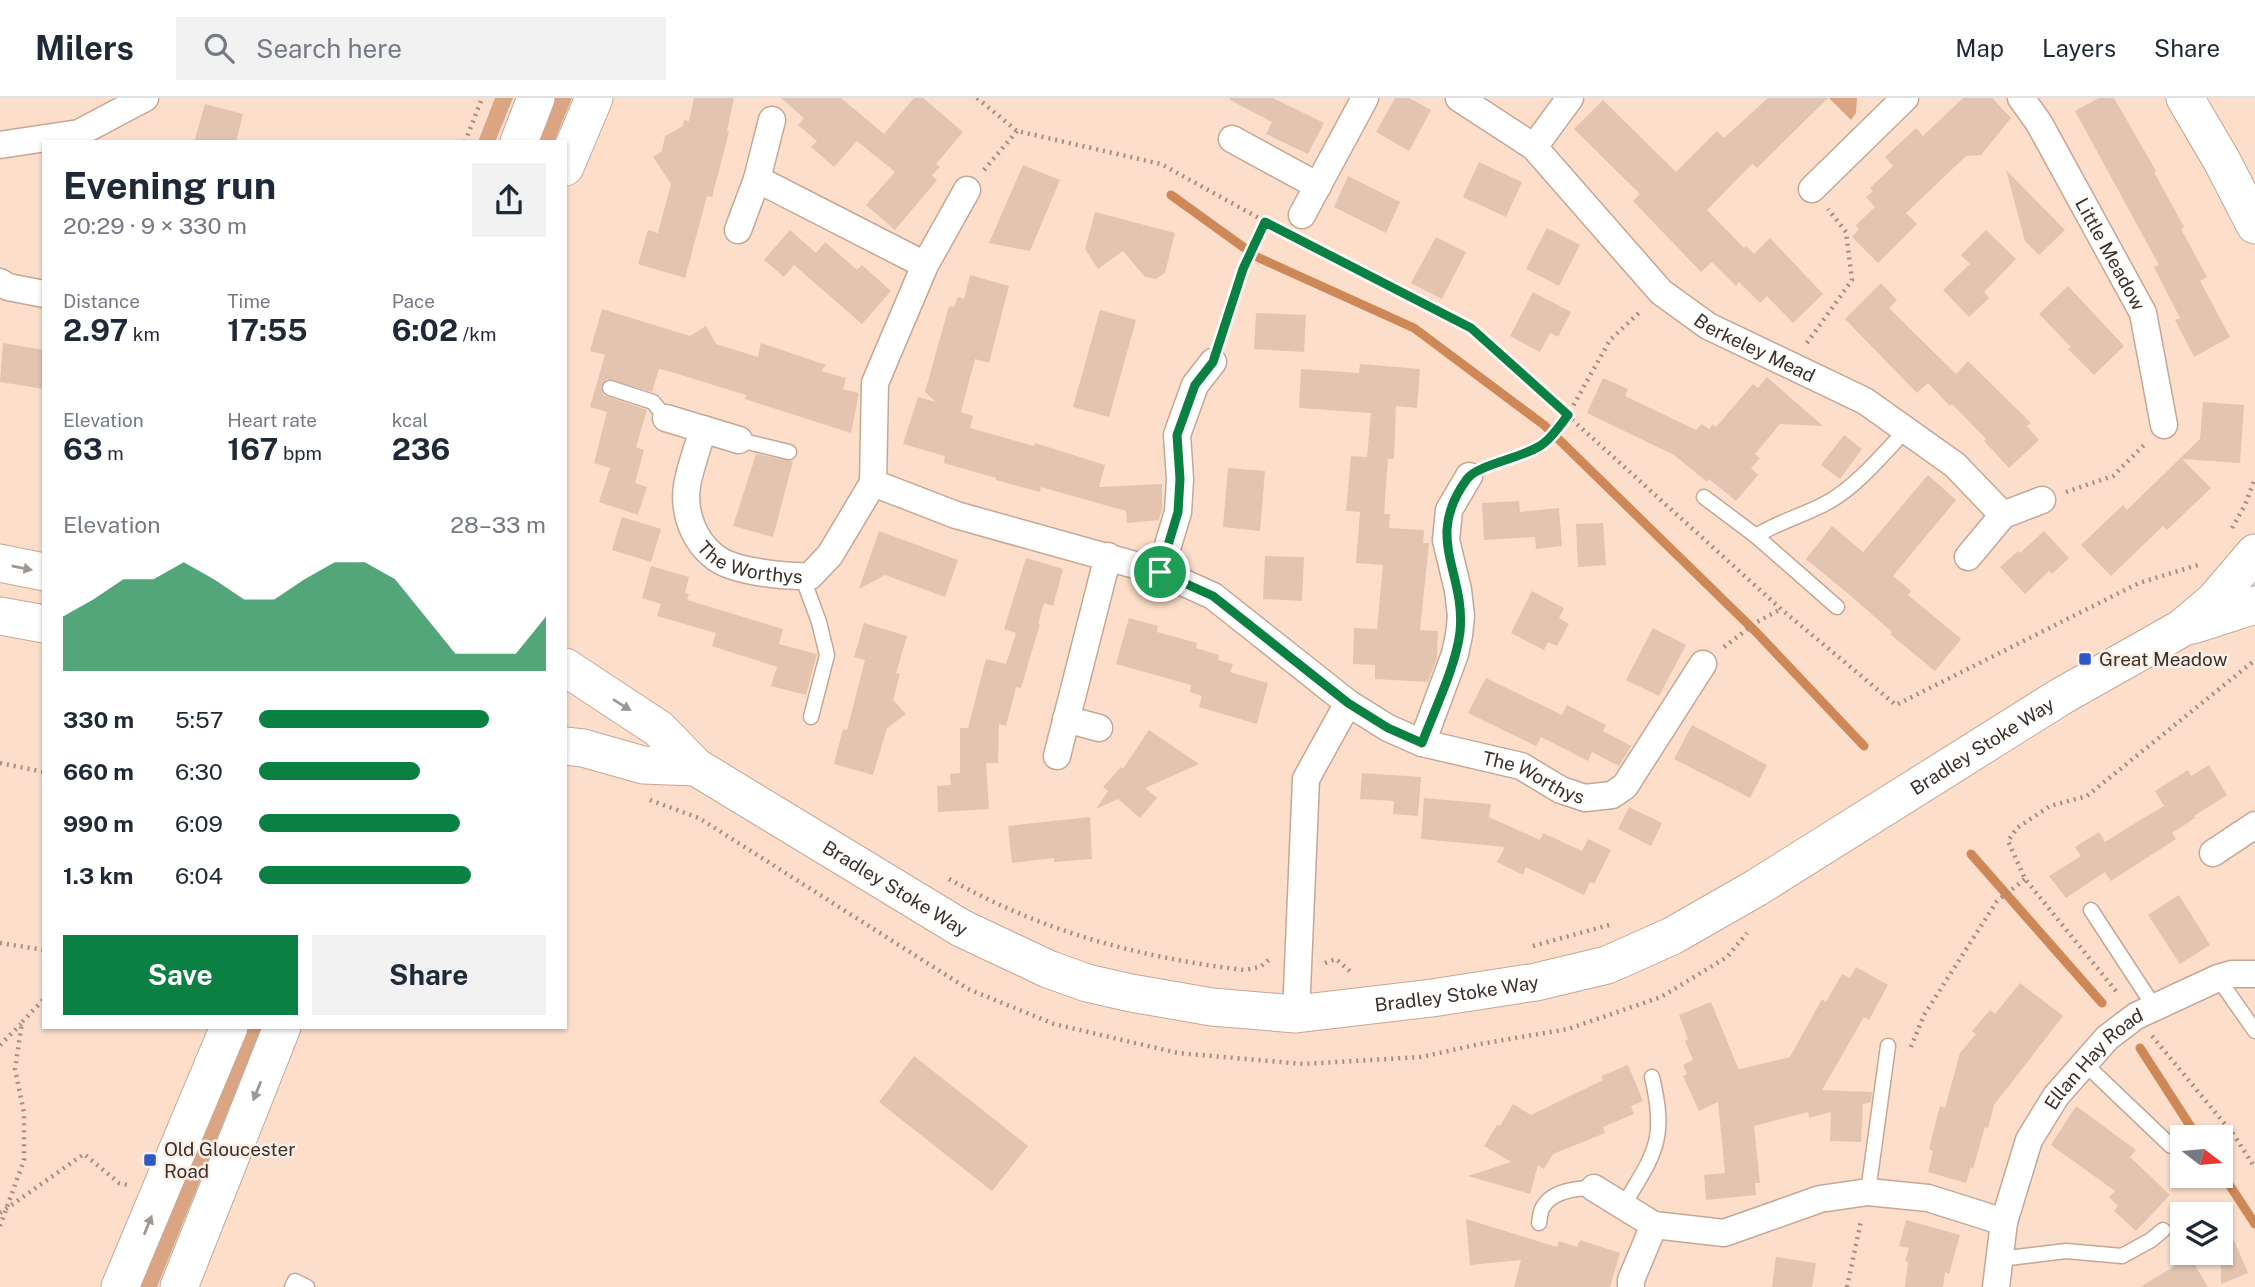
<!DOCTYPE html>
<html lang="en">
<head>
<meta charset="utf-8">
<style>
	body { margin:0; font-family:"Public Sans",sans-serif; background:#f2f2f3; color:#1f2937; height:100vh; display:flex; flex-direction:column; font-size:26px; white-space:nowrap }
	* { box-sizing:border-box; margin:0 }
	p { font-size:23px; color:#747a83 }
	.icon { flex:none; width:38px; height:38px; fill:none; stroke:currentColor; stroke-width:2; stroke-linecap:round; stroke-linejoin:round }
	.map { position:relative; flex:1; overflow:hidden }
	.panel { position:absolute; left:42px; top:42px; width:525px; height:889px; display:flex; flex-direction:column; background:#fff; border-radius:0px; box-shadow:0 2px 5px #0004 }
	.panel>* { flex:none }
	.needle { width:46px; rotate:106deg }
	.tools { position:absolute; left:2170px; top:1027px; display:grid; gap:14px }
	.tools a { display:grid; place-items:center; width:63px; height:63px; border-radius:0px; background:#fff; box-shadow:0 2px 5px #0004; font-size:35px }
	.pin { position:absolute; display:grid; place-items:center; width:60px; height:60px; color:#fff; margin:-30px; border:4px solid #fff; border-radius:50%; box-shadow:0 2px 7px #0007 }
	.round { display:grid; place-items:center; flex:none; width:74px; height:74px; border-radius:0px; background:#f2f2f3 }
	.headline { display:flex; align-items:center; justify-content:space-between; height:119px; padding:0 21px }
	h1 { font-size:38px; font-weight:700; line-height:52px }
	.metrics { display:grid; grid-template-columns:repeat(3,1fr); gap:10px; height:119px; padding:7px 21px }
	.metrics div { display:grid; align-content:center }
	.metrics b { font-size:30px; font-weight:700 }
	.metrics small { font-size:19px; font-weight:400 }
	.metrics p { font-size:19px }
	.chart { height:196px; padding:14px 21px }
	.chart p { display:flex; justify-content:space-between }
	.chart svg { width:100%; height:126px; margin-top:7px; fill:#0b8043; opacity:.7 }
	.primary-button { display:flex; gap:14px; margin-top:auto; padding:14px 21px }
	.primary-button a { flex:1; height:80px; border-radius:0px; background:#0b8043; color:#fff; font-size:28px; font-weight:700; line-height:80px; text-align:center }
	.primary-button a+a { background:#f2f2f3; color:#1f2937 }
	ul { padding:0 21px; list-style:none; font-size:23px }
	li { display:grid; grid-template-columns:112px 84px 1fr; align-items:center; height:52px }
	li i { height:18px; border-radius:9px; background:#0b8043 }
	header { display:flex; align-items:center; gap:42px; box-sizing:border-box; height:98px; padding:0 35px; background:#fff; border-bottom:2px solid #e0e1e3 }
	header strong { font-size:33px }
	nav { display:flex; gap:38px; margin-inline-start:auto; font-size:24px }
	.search { width:490px; height:63px; background:#f2f2f3; display:flex; align-items:center; gap:18px; box-sizing:border-box; padding:0 24px; border-radius:0px; color:#747a83; font-size:26px }
	.map>svg:first-child { display:block }
	.green { fill:#dba583 }
	.lines { fill:none; stroke-linecap:round; stroke-linejoin:round }
	.stream { stroke:#ce8756; stroke-width:9 }
	.building { fill:#e3c4b1 }
	.lane-casing { stroke:#c5a795; stroke-width:17 }
	.street-casing { stroke:#c5a795; stroke-width:29 }
	.secondary-casing { stroke:#c5a795; stroke-width:39 }
	.path { stroke:#a68f81; stroke-width:4.5; stroke-dasharray:2 5; stroke-linecap:butt }
	.lane { stroke:#fff; stroke-width:14 }
	.street { stroke:#fff; stroke-width:26 }
	.secondary { stroke:#fff; stroke-width:37 }
	.oneway { fill:#9e9894 }
	.route-casing { stroke:#fff; stroke-width:14 }
	.route { stroke:#0b8043; stroke-width:9 }
	.poi-dot { fill:#2d59c8; stroke:#fcefe8; stroke-width:2.5 }
	.labels { text-anchor:middle; dominant-baseline:central; stroke-width:5; stroke-linejoin:round; paint-order:stroke }
	.street-label { font-size:19px; fill:#3c3029; stroke:#fcefe8 }
	.poi-label { font-size:19px; fill:#3c3029; stroke:#fcefe8; text-anchor:start }
</style>
</head>
<body>
<header>
<strong>Milers</strong>
<div class="search"><svg class="icon" aria-label="search" viewBox="0 0 24 24"><circle cx="10" cy="10" r="6"/><path d="M15 15l6 6"/></svg>Search here</div>
<nav><a>Map</a><a>Layers</a><a>Share</a></nav>
</header>
<div class="map">
<svg width="2255" height="1189" viewBox="0 0 2255 1189">
	<rect width="100%" height="100%" fill="#fddeca"/>
	<g class="green">
		<polygon points="495,0 513,0 495,44 478,44"/>
		<polygon points="554,0 572,0 554,44 536,44"/>
		<polygon points="1829,0 1857,0 1856,15 1851,22"/>
		<polygon points="242,929 262,929 157,1189 130,1189"/>
	</g>
	<g class="lines">
		<g class="stream">
			<polyline points="1171,97 1257,159 1414,230 1544,327 1756,534 1864,648"/>
			<polyline points="1971,756 2102,905"/>
			<polyline points="2140,950 2198,1040"/>
			<polyline points="2221,1074 2255,1126"/>
		</g>
	</g>
	<g class="building">
		<polygon points="694,0 734,0 727,33 729,34 712,99 707,98 685,180 638,166 648,132 658,135 671,86 653,59 662,53 665,38 683,28 684,22 689,23"/>
		<polygon points="781,0 841,0 884,36 914,0 923,0 963,34 936,66 940,69 932,77 937,82 895,132 866,107 895,74 857,43 834,69 811,49 817,43 798,27 804,20"/>
		<polygon points="1230,0 1273,0 1324,25 1308,56 1266,36 1272,24 1230,2"/>
		<polygon points="1395,0 1409,0 1431,12 1409,53 1376,34"/>
		<polygon points="1768,0 1828,0 1757,70 1752,66 1707,112 1744,150 1746,148 1754,156 1770,140 1823,196 1793,225 1767,198 1760,205 1739,184 1736,188 1712,164 1701,174 1633,103 1640,96 1574,31 1603,2 1676,74 1717,33 1724,40"/>
		<polygon points="1963,0 1992,0 2011,20 1981,57 1966,58 1906,115 1917,126 1878,165 1852,139 1859,131 1856,127 1875,109 1866,99 1873,93 1870,90 1893,68 1885,59 1916,30 1923,38"/>
		<polygon points="2099,0 2114,0 2156,73 2154,74 2184,129 2181,131 2207,179 2200,183 2230,239 2194,259 2175,222 2180,220 2154,169 2159,167 2075,13"/>
		<polygon points="205,6 243,16 236,44 194,44"/>
		<polygon points="1479,64 1522,84 1506,119 1463,99"/>
		<polygon points="1023,67 1060,82 1030,153 989,145"/>
		<polygon points="2006,72 2065,132 2039,157 2025,143"/>
		<polygon points="1348,78 1400,104 1386,135 1334,109"/>
		<polygon points="1095,114 1175,135 1165,175 1156,181 1145,179 1123,153 1098,171 1085,151"/>
		<polygon points="1547,130 1580,147 1559,188 1526,171"/>
		<polygon points="790,132 816,155 825,144 857,172 862,167 891,193 862,226 794,167 784,179 764,162"/>
		<polygon points="1986,132 2016,161 1984,194 1989,200 1969,219 1943,192 1970,166 1961,157"/>
		<polygon points="1436,139 1466,154 1442,201 1411,185"/>
		<polygon points="970,177 1009,188 989,265 975,261 961,314 973,318 970,330 1034,348 1035,345 1105,367 1099,389 1162,386 1162,411 1159,422 1127,425 1126,413 1041,389 1040,394 996,382 996,380 944,365 945,358 903,346 918,299 936,304 925,294 949,208 954,209 958,199 964,201"/>
		<polygon points="1881,185 1897,202 1889,210 1956,276 1968,263 2031,325 2027,328 2039,342 2009,370 1984,343 1986,341 1952,306 1950,308 1928,285 1917,295 1845,221"/>
		<polygon points="2068,188 2124,248 2094,277 2068,251 2071,249 2039,216"/>
		<polygon points="1533,194 1571,214 1558,239 1550,235 1540,254 1510,238"/>
		<polygon points="602,211 690,238 706,228 716,246 758,259 761,245 826,267 821,273 846,280 843,291 859,295 851,335 745,301 746,297 668,273 659,271 652,294 607,281 601,288 603,297 647,312 636,349 644,352 635,385 647,389 638,417 599,404 610,370 594,365 607,314 590,309 605,257 590,253"/>
		<polygon points="1100,212 1136,222 1109,319 1073,309"/>
		<polygon points="1256,215 1306,217 1304,254 1254,251"/>
		<polygon points="3,245 44,252 44,291 0,284"/>
		<polygon points="1360,266 1420,271 1417,310 1396,308 1394,361 1372,360 1388,361 1384,416 1390,416 1389,430 1424,432 1423,445 1429,445 1420,532 1438,533 1437,560 1428,584 1375,581 1375,567 1353,566 1354,530 1377,531 1383,467 1356,465 1360,414 1346,413 1351,358 1367,359 1371,315 1299,310 1301,271 1359,275"/>
		<polygon points="1767,279 1823,328 1780,326 1755,356 1760,360 1751,370 1758,377 1736,403 1709,381 1707,384 1674,357 1587,315 1603,280 1628,291 1625,298 1696,332 1702,326 1709,331 1713,326 1716,329 1753,286 1758,290"/>
		<polygon points="2203,304 2244,307 2240,365 2182,361 2211,390 2167,432 2163,428 2111,478 2081,447 2123,407 2127,412 2200,341"/>
		<polygon points="1844,337 1862,351 1840,381 1821,367"/>
		<polygon points="756,356 793,363 773,439 733,428"/>
		<polygon points="1228,370 1265,373 1260,433 1223,429"/>
		<polygon points="1928,377 1956,402 1893,478 1911,493 1908,497 1961,541 1935,573 1890,536 1892,534 1851,498 1806,461 1832,428 1863,454"/>
		<polygon points="1519,403 1520,414 1559,410 1562,448 1536,451 1535,439 1484,442 1482,405"/>
		<polygon points="622,419 661,431 651,464 612,452"/>
		<polygon points="1603,425 1606,467 1578,469 1576,426"/>
		<polygon points="879,433 958,462 945,499 885,477 859,491"/>
		<polygon points="2044,433 2069,460 2052,476 2049,473 2025,496 2000,469 2018,453 2020,455"/>
		<polygon points="1265,458 1304,459 1302,503 1263,501"/>
		<polygon points="1026,460 1063,471 1053,508 1044,505 1038,526 1040,526 1021,590 1016,589 1006,628 999,626 998,665 986,665 989,711 938,714 937,688 951,687 950,676 960,675 960,630 968,630 986,561 1006,566 1016,535 1004,531"/>
		<polygon points="651,468 689,479 685,495 689,496 687,502 783,531 779,546 817,556 806,597 771,588 777,569 712,548 716,535 657,518 661,506 642,500"/>
		<polygon points="1532,493 1564,510 1559,520 1569,526 1557,548 1548,544 1544,552 1511,535"/>
		<polygon points="1129,520 1158,528 1157,534 1197,545 1196,550 1219,557 1218,562 1233,566 1230,574 1268,585 1257,626 1199,609 1202,598 1190,594 1191,587 1116,566"/>
		<polygon points="864,525 907,538 896,575 900,576 893,602 906,616 887,630 873,677 834,666 843,631 847,632 865,562 854,559"/>
		<polygon points="1653,530 1686,547 1659,598 1626,582"/>
		<polygon points="1486,580 1562,617 1567,607 1606,627 1603,633 1631,648 1619,668 1592,654 1588,663 1541,639 1536,648 1468,615"/>
		<polygon points="1692,627 1767,667 1750,700 1674,661"/>
		<polygon points="1149,632 1199,666 1145,690 1157,700 1140,720 1118,701 1096,711 1108,693 1103,689 1121,669 1123,671"/>
		<polygon points="2209,667 2227,697 2194,718 2195,720 2172,735 2176,741 2111,783 2105,774 2066,800 2049,778 2081,758 2075,749 2099,734 2105,744 2142,721 2164,708 2155,693 2188,672 2191,678"/>
		<polygon points="1362,675 1421,679 1418,718 1393,716 1394,703 1360,701"/>
		<polygon points="1424,700 1491,706 1489,719 1540,742 1543,735 1582,753 1588,741 1611,752 1594,786 1590,784 1584,797 1526,769 1523,777 1497,764 1505,749 1421,741"/>
		<polygon points="1629,709 1662,725 1651,748 1618,731"/>
		<polygon points="1090,719 1092,761 1054,764 1054,760 1012,765 1008,728"/>
		<polygon points="2179,797 2210,847 2180,866 2148,817"/>
		<polygon points="1856,869 1888,887 1869,922 1864,919 1822,992 1872,994 1871,1004 1863,1006 1861,1044 1830,1043 1831,1014 1809,1020 1808,1014 1754,1028 1760,1085 1755,1085 1756,1097 1706,1102 1704,1077 1725,1075 1718,1004 1699,1013 1683,978 1687,976 1683,967 1693,962 1685,943 1688,941 1679,917 1711,904 1738,970 1740,971 1790,959 1822,901 1826,904 1842,876 1850,880"/>
		<polygon points="2020,885 2063,918 1994,1007 1988,1030 1985,1029 1973,1071 1971,1069 1966,1085 1928,1074 1933,1053 1929,1051 1940,1008 1945,1010 1960,955 1976,936 1972,933 1990,912 1995,916"/>
		<polygon points="914,958 1028,1048 992,1093 879,1004"/>
		<polygon points="1628,967 1643,1003 1631,1008 1634,1016 1603,1029 1605,1035 1553,1056 1544,1071 1538,1067 1530,1096 1468,1078 1511,1064 1484,1048 1497,1027 1500,1028 1513,1006 1531,1017 1603,982 1601,978"/>
		<polygon points="2076,1008 2136,1052 2130,1059 2170,1097 2136,1133 2114,1113 2118,1108 2109,1099 2115,1093 2051,1047"/>
		<polygon points="2221,1112 2248,1175 2221,1186"/>
		<polygon points="1466,1121 1557,1149 1559,1143 1577,1149 1580,1142 1620,1155 1610,1189 1514,1189 1521,1162 1470,1167"/>
		<polygon points="1906,1122 1960,1137 1949,1176 1945,1174 1943,1189 1905,1189 1908,1164 1905,1163 1909,1150 1899,1148"/>
		<polygon points="1776,1159 1816,1165 1812,1189 1772,1189"/>
		<polygon points="2190,1159 2208,1189 2140,1189"/>
	</g>
	<g class="lines">
		<defs>
			<g id="lane">
				<polyline points="610,290 653,304 666,320"/>
				<polyline points="739,342 789,354"/>
				<polyline points="1704,399 1756,438"/>
				<polyline points="802,478 819,524 827,557 811,619"/>
				<path d="M1837,509L1756,438C1779,423 1806,417 1830,403C1859,386 1883,356 1906,332"/>
				<polyline points="2091,812 2155,910"/>
				<polyline points="2218,880 2255,933"/>
				<polyline points="2085,966 2171,1048"/>
				<polyline points="1868,1094 1888,948"/>
				<path d="M1623,1108C1655,1055 1667,1042 1652,979"/>
				<path d="M1539,1125C1540,1121 1540,1113 1543,1109C1553,1092 1577,1090 1594,1090"/>
				<polyline points="2000,1161 2066,1153 2122,1158 2151,1142 2163,1132"/>
				<polyline points="292,1189 295,1183 307,1189"/>
			</g>
			<g id="street">
				<path id="s1" d="M1459,0L1534,49L1661,194L1708,228L1865,303L1955,367L2003,417"/>
				<path id="s2" d="M2021,0L2039,25L2143,215L2164,327"/>
				<polyline points="772,22 757,81 925,167"/>
				<polyline points="1232,41 1318,88"/>
				<polyline points="0,47 79,35 145,0"/>
				<polyline points="1534,49 1570,0"/>
				<polyline points="1812,91 1905,0"/>
				<polyline points="1302,117 1365,0"/>
				<polyline points="738,132 757,81"/>
				<polyline points="0,184 8,189 44,196"/>
				<polyline points="666,320 739,342"/>
				<path id="s3" d="M703,331C698,349 690,369 687,388C683,415 694,444 716,460C735,474 787,479 810,478L830,457L873,385L875,285L925,167L967,92"/>
				<path id="s4" d="M873,385L956,417L1160,474L1213,498L1348,605L1388,630L1422,645L1521,668L1561,692L1585,700L1612,697L1625,688L1703,566"/>
				<polyline points="1968,459 2003,417 2042,402"/>
				<polyline points="1160,474 1178,414 1180,381 1177,337 1195,287 1213,264"/>
				<polyline points="1066,621 1099,630"/>
				<polyline points="1422,645 1455,556 1459,537 1461,518 1458,492 1446,442 1449,412 1469,378"/>
				<polyline points="1057,658 1108,458"/>
				<polyline points="2213,755 2255,727"/>
				<polyline points="1296,916 1306,681 1348,605"/>
				<polyline points="1594,1090 1654,1127 1724,1135 1820,1101 1868,1094 1928,1100 2004,1124"/>
				<polyline points="1631,1189 1631,1182 1654,1127"/>
				<path id="s5" d="M1996,1189L2004,1124L2029,1042L2056,998L2107,940L2136,918L2218,880L2232,876H2255"/>
			</g>
			<g id="secondary">
				<polyline points="2185,0 2222,63 2255,127"/>
				<polyline points="519,44 536,0"/>
				<polyline points="565,69 594,0"/>
				<polyline points="0,465 44,474"/>
				<polyline points="0,518 44,526"/>
				<polyline points="2193,527 2255,507"/>
				<path id="s6" d="M565,569L659,631L696,669L961,830L1048,871L1087,885L1131,895L1212,909L1296,916L1432,900L1536,884L1607,867L1672,838L1756,790L2060,599L2182,530L2214,503L2255,455"/>
				<polyline points="565,648 583,650 643,667 696,669"/>
				<polyline points="120,1189 229,929"/>
				<polyline points="179,1189 282,929"/>
			</g>
		</defs>
		<use href="#lane" class="lane-casing"/>
		<use href="#street" class="street-casing"/>
		<use href="#secondary" class="secondary-casing"/>
		<g class="path">
			<polyline points="977,0 1017,33 1161,66 1277,130"/>
			<polyline points="465,44 482,0"/>
			<polyline points="984,72 1017,33"/>
			<polyline points="1306,145 1471,230 1781,511 1896,607 2139,485 2201,466"/>
			<polyline points="1220,241 1243,171 1265,124"/>
			<polyline points="1807,245 1852,182 1846,134 1828,111"/>
			<polyline points="1492,368 1543,346 1568,317 1610,242 1641,213"/>
			<polyline points="2066,394 2113,378 2146,345"/>
			<polyline points="2232,430 2245,407 2255,380"/>
			<polyline points="1724,549 1757,524 1781,511"/>
			<polyline points="0,665 44,674"/>
			<polyline points="650,702 699,720 968,891 1054,926 1178,955 1303,966 1421,959 1480,946 1568,931 1661,899 1727,859 1747,835"/>
			<path d="M949,781C1044,834 1137,859 1244,872L1260,869L1271,860"/>
			<polyline points="0,845 44,852"/>
			<polyline points="1533,848 1609,827"/>
			<polyline points="1325,865 1336,861 1352,875"/>
			<polyline points="2116,893 2025,781 2008,743 2017,730 2050,708 2087,698 2255,562"/>
			<polyline points="2152,938 2234,1037 2255,1070"/>
			<polyline points="0,947 22,925"/>
			<polyline points="1911,949 1924,917 1997,803 2025,781"/>
			<polyline points="0,1115 84,1056 119,1085 127,1087"/>
			<polyline points="0,1128 24,1062 24,1015 15,971 22,924 44,901"/>
			<polyline points="1847,1189 1861,1123"/>
		</g>
		<use href="#lane" class="lane"/>
		<use href="#street" class="street"/>
		<use href="#secondary" class="secondary"/>
	</g>
	<defs><path id="oneway-solid" d="M-6-.8H1V-3.2L6.5 0L1 3.2V.8H-6Z" transform="scale(1.75)"/></defs>
	<g class="oneway">
		<use href="#oneway-solid" transform="translate(22 470) rotate(11)"/>
		<use href="#oneway-solid" transform="translate(622 607) rotate(32)"/>
		<use href="#oneway-solid" transform="translate(257 993) rotate(112)"/>
		<use href="#oneway-solid" transform="translate(148 1127) rotate(-68)"/>
	</g>
	<g class="lines">
		<defs>
			<path id="route" d="M1265,124L1471,230L1568,317C1561,326 1553,338 1544,345C1528,359 1478,366 1467,381C1423,441 1466,473 1460,534C1456,568 1434,613 1422,645L1388,630L1348,605L1213,498L1160,474L1178,414L1180,381L1177,337L1195,287L1213,264L1243,171Z"/>
		</defs>
		<use href="#route" class="route-casing"/>
		<use href="#route" class="route"/>
	</g>
	<g class="poi-dot">
		<rect x="2078" y="554" width="14" height="14" rx="3.5"/>
		<rect x="143" y="1055" width="14" height="14" rx="3.5"/>
	</g>
	<g class="labels">
		<g class="street-label">
			<text stroke="none"><textPath href="#s2" startOffset="180">Little Meadow</textPath></text>
			<text stroke="none"><textPath href="#s1" startOffset="392">Berkeley Mead</textPath></text>
			<text stroke="none"><textPath href="#s3" startOffset="175">The Worthys</textPath></text>
			<text stroke="none"><textPath href="#s6" startOffset="1575">Bradley Stoke Way</textPath></text>
			<text stroke="none"><textPath href="#s4" startOffset="733">The Worthys</textPath></text>
			<text stroke="none"><textPath href="#s6" startOffset="399">Bradley Stoke Way</textPath></text>
			<text stroke="none"><textPath href="#s6" startOffset="987">Bradley Stoke Way</textPath></text>
			<text stroke="none"><textPath href="#s5" startOffset="256">Ellan Hay Road</textPath></text>
		</g>
		<g class="poi-label">
			<text x="2099" y="561">Great Meadow</text>
			<text x="164" y="1051">Old Gloucester<tspan x="164" dy="22">Road</tspan></text>
		</g>
	</g>
</svg>
<div class="tools">
<a><svg class="needle" viewBox="-14 -14 28 28"><path d="M0-13l5 13h-10z" fill="#e53935"/><path d="M0 13l5-13h-10z" fill="#747a83"/></svg></a>
<a><svg class="icon" aria-label="layers" viewBox="0 0 24 24"><path d="M12 4l9 5-9 5-9-5zM3 14l9 5 9-5"/></svg></a>
</div>
<div class="pin" style="left:1160px;top:474px;background:#1e9e55"><svg class="icon" aria-label="arrive" viewBox="0 0 24 24"><path d="M6 21V4h12l-3 4 3 4H6"/></svg></div>
<section class="panel">
<div class="headline"><div><h1>Evening run</h1><p>20:29 · 9 × 330 m</p></div><a class="round"><svg class="icon" aria-label="share" viewBox="0 0 24 24"><path d="M12 15V3M7 8l5-5 5 5M5 13v7h14v-7"/></svg></a></div>
<div class="metrics">
<div><p>Distance</p><b>2.97<small> km</small></b></div>
<div><p>Time</p><b>17:55</b></div>
<div><p>Pace</p><b>6:02<small> /km</small></b></div>
</div>
<div class="metrics">
<div><p>Elevation</p><b>63<small> m</small></b></div>
<div><p>Heart rate</p><b>167<small> bpm</small></b></div>
<div><p>kcal</p><b>236</b></div>
</div>
<div class="chart"><p><span>Elevation</span>28–33 m</p>
<svg viewBox="0 0 160 44" preserveAspectRatio="none"><path d="M0 44V25L10 19L20 12L30 12L40 6L50 12L60 19L70 19L80 12L90 6L100 6L110 12L120 25L130 38L140 38L150 38L160 25V44z"/></svg>
</div>
<ul>
<li><b>330 m</b>5:57<i style="width:80%"></i></li>
<li><b>660 m</b>6:30<i style="width:56%"></i></li>
<li><b>990 m</b>6:09<i style="width:70%"></i></li>
<li><b>1.3 km</b>6:04<i style="width:74%"></i></li>
</ul>
<div class="primary-button"><a>Save</a><a>Share</a></div>
</section>
</div>
</body>
</html>
